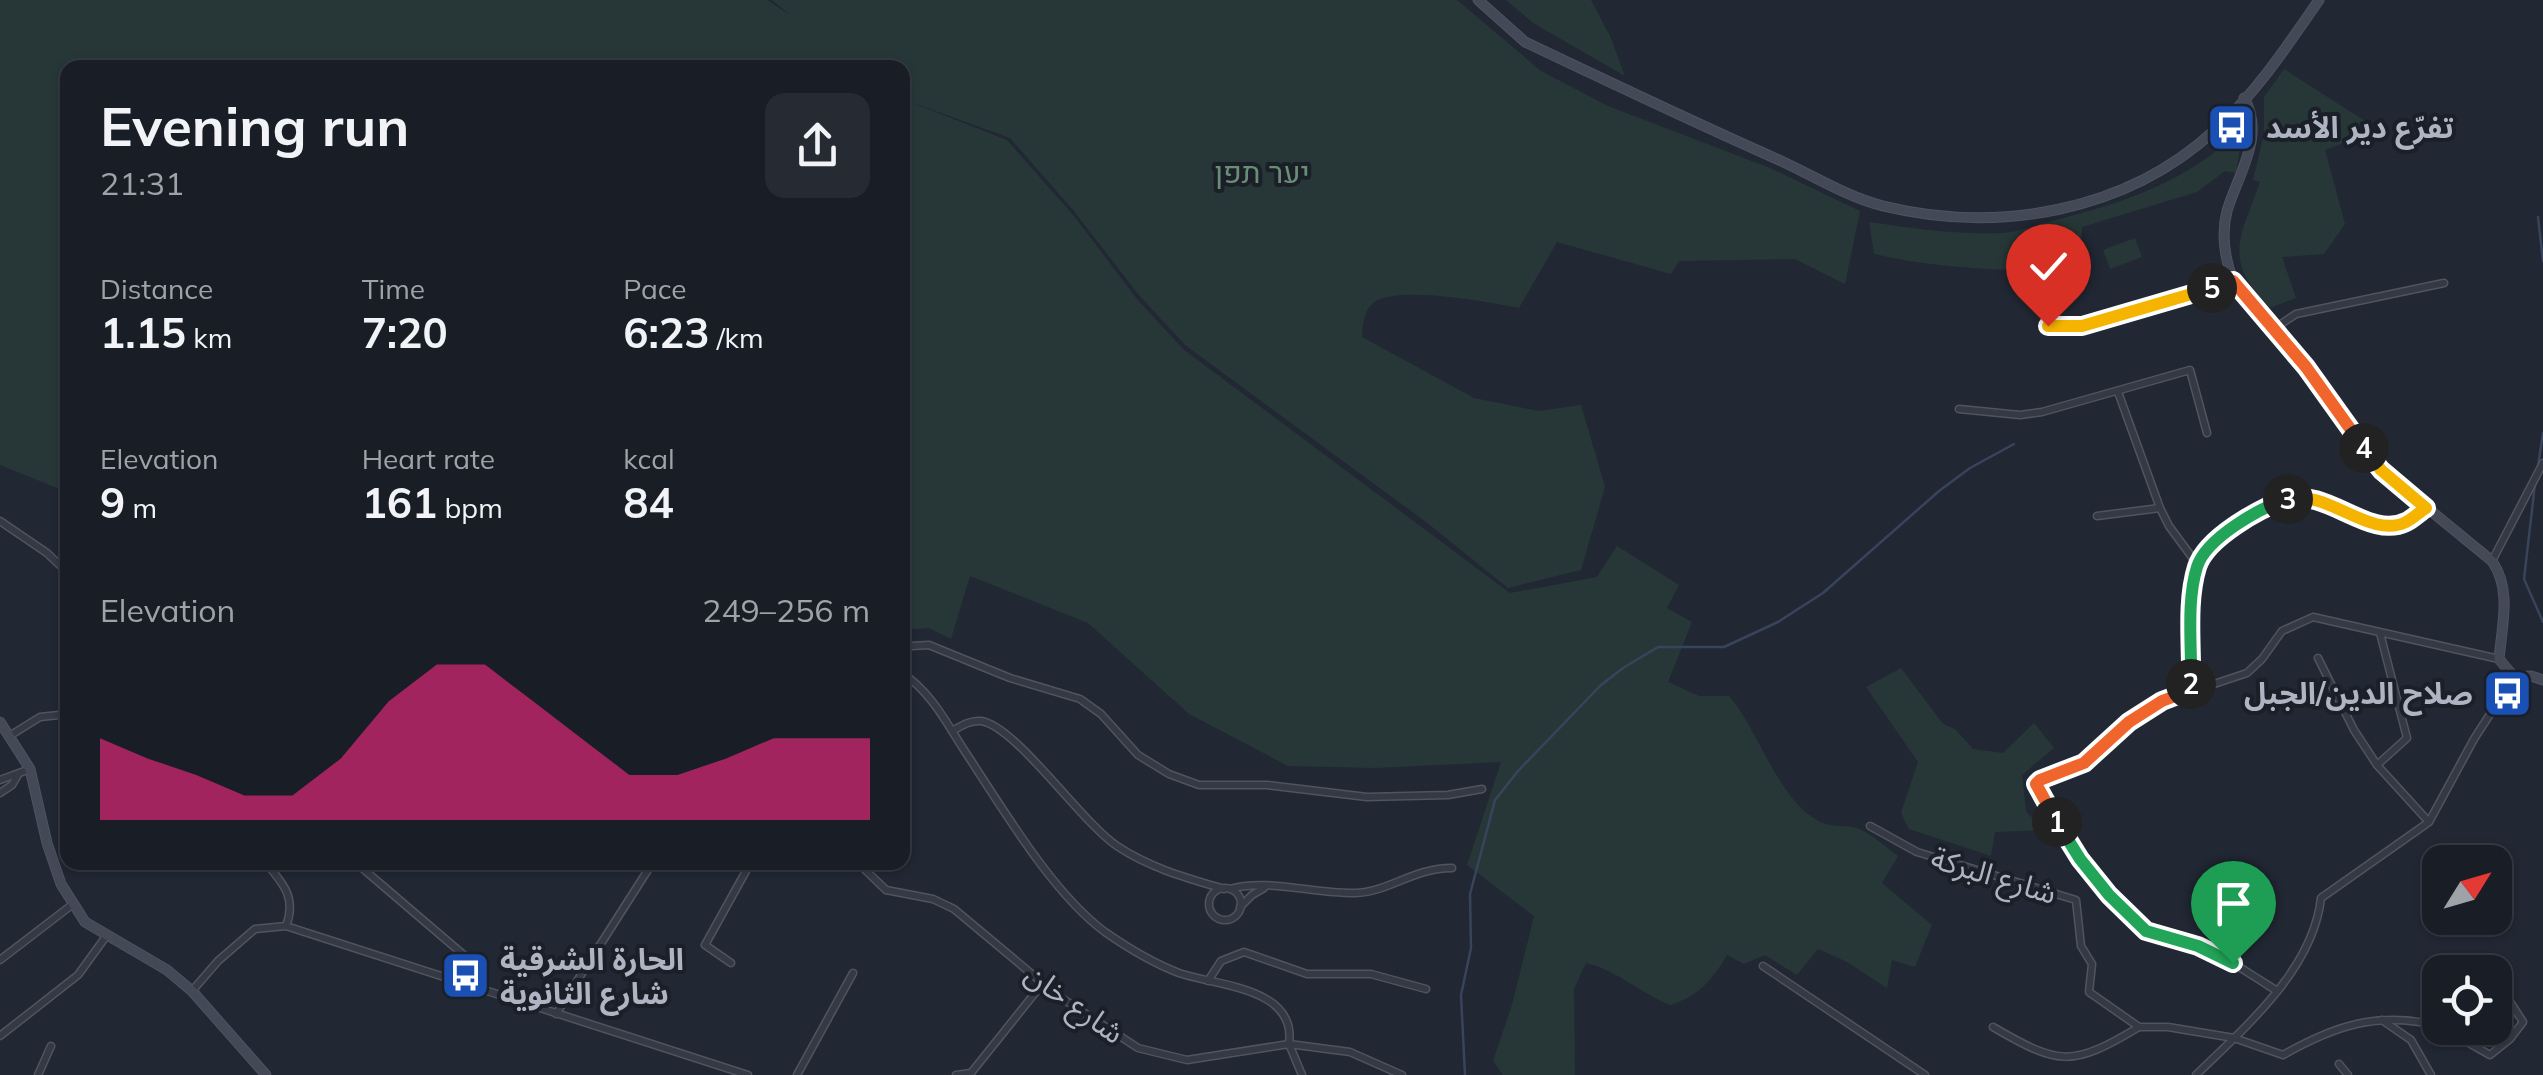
<!DOCTYPE html>
<html lang="en">
<head>
<meta charset="utf-8">
<style>
	body { margin:0; font-family:Mulish,"Noto Sans Arabic",Heebo,sans-serif; background:#262a32; color:#f1f3f6; height:100vh; display:flex; flex-direction:column; font-size:38px; white-space:nowrap }
	* { box-sizing:border-box; margin:0 }
	p { font-size:32px; color:#9fa2a7 }
	.icon { flex:none; width:55px; height:55px; fill:none; stroke:currentColor; stroke-width:2; stroke-linecap:round; stroke-linejoin:round }
	.map { position:relative; flex:1; overflow:hidden }
	.sheet { position:absolute; left:60px; top:60px; width:850px; height:810px; display:flex; flex-direction:column; background:#191d26; border-radius:20px; box-shadow:0 2px 8px #0004,0 0 0 2px #373b43 }
	.sheet>* { flex:none }
	.needle { width:65px; rotate:53deg }
	.controls { position:absolute; left:2422px; top:845px; display:grid; gap:20px }
	.controls a { display:grid; place-items:center; width:90px; height:90px; border-radius:20px; background:#191d26; box-shadow:0 2px 8px #0004,0 0 0 2px #373b43; font-size:50px }
	.pin { position:absolute; display:grid; place-items:center; width:85px; height:85px; color:#fff; margin:-102px -42px; border-radius:50% 50% 50% 0; rotate:-45deg; box-shadow:0 0 10px #0007 }
	.pin .icon { rotate:45deg }
	.km { position:absolute; width:50px; height:50px; margin:-25px; border-radius:50%; background:#222; color:#fff; font-size:28px; line-height:50px; text-align:center }
	.round { display:grid; place-items:center; flex:none; width:105px; height:105px; border-radius:20px; background:#262a32 }
	.headline { display:flex; align-items:center; justify-content:space-between; height:170px; padding:0 40px }
	h1 { font-size:55px; font-weight:700; line-height:75px }
	.stats { display:grid; grid-template-columns:repeat(3,1fr); gap:15px; height:170px; padding:10px 40px }
	.stats div { display:grid; align-content:center }
	.stats b { font-size:42px; font-weight:700 }
	.stats small { font-size:28px; font-weight:400 }
	.stats p { font-size:28px }
	.chart { height:280px; padding:20px 40px }
	.chart p { display:flex; justify-content:space-between }
	.chart svg { width:100%; height:180px; margin-top:10px; fill:#db2777; opacity:.7 }
	.map>svg:first-child { display:block }
	.green { fill:#273738 }
	.lines { fill:none; stroke-linecap:round; stroke-linejoin:round }
	.stream { stroke:#38445b; stroke-width:2.5 }
	.street-casing { stroke:#4f545f; stroke-width:9 }
	.secondary-casing { stroke:#4f545f; stroke-width:11 }
	.street { stroke:#343944; stroke-width:6 }
	.secondary { stroke:#434957; stroke-width:9 }
	.split-1-casing { stroke:#fff; stroke-width:20 }
	.split-2-casing { stroke:#fff; stroke-width:20 }
	.split-3-casing { stroke:#fff; stroke-width:20 }
	.split-4-casing { stroke:#fff; stroke-width:20 }
	.split-5-casing { stroke:#fff; stroke-width:20 }
	.split-6-casing { stroke:#fff; stroke-width:20 }
	.split-1 { stroke:#22a559; stroke-width:12 }
	.split-2 { stroke:#f0652b; stroke-width:12 }
	.split-3 { stroke:#22a559; stroke-width:12 }
	.split-4 { stroke:#f5b400; stroke-width:12 }
	.split-5 { stroke:#f0652b; stroke-width:12 }
	.split-6 { stroke:#f5b400; stroke-width:12 }
	.labels { text-anchor:middle; dominant-baseline:central; stroke-width:8; stroke-linejoin:round; paint-order:stroke }
	.poi-label { font-size:30px; font-weight:bold; fill:#aeb4c1; stroke:#1a1f28; text-anchor:start }
	.park-label { font-size:30px; fill:#698e75; stroke:#1a1f28 }
	.street-label { font-size:30px; fill:#aeb4c1; stroke:#1a1f28 }
</style>
</head>
<body>
<div class="map">
<svg width="2543" height="1075" viewBox="0 0 2543 1075">
	<rect width="100%" height="100%" fill="#212733"/>
	<g class="green">
		<path d="M0,0H767L790,15L772,0H1457L1541,71L1608,106L1770,168L1860,211L1845,284L1795,259L1679,261L1671,274L1557,242L1519,308C1489,302 1402,286 1376,301C1364,308 1363,324 1362,337L1474,398L1539,411L1581,405L1605,487L1581,570L1508,588L1426,522L1185,345L1138,294L1073,210L1010,138L905,100L1007,140L1074,216L1137,299L1183,349L1510,593L1597,577L1617,546L1679,585L1667,608L1692,622L1668,682L1699,696H1729C1759,730 1778,801 1820,822C1832,828 1847,824 1859,829C1873,835 1886,847 1898,856L1882,883L1932,925L1915,967L1892,960L1887,988L1847,962L1818,949L1797,975L1765,955L1744,964L1727,955C1712,980 1699,996 1670,1005C1643,994 1612,968 1586,963L1574,989L1575,1075H1503L1493,1061L1512,1005L1534,916L1467,865L1501,762L1375,768L1288,766L1189,714L1088,623L970,576L951,639L929,628L903,630L902,68H68L67,492L0,465Z"/>
		<polygon points="1506,0 1591,0 1610,36 1625,76 1533,23"/>
		<path d="M2284,69L2368,123L2367,134L2325,150L2345,224L2324,254L2282,257L2296,298L2270,308C2222,260 2240,238 2260,182L2253,180L2264,134V97Z"/>
		<path d="M2243,128L2236,173L2225,171L2197,192L2082,227L2081,272C2011,270 1942,270 1874,254L1869,222C1912,228 1956,235 2000,233C2017,233 2035,225 2052,221C2126,202 2187,182 2243,128Z"/>
		<polygon points="2135,238 2142,257 2110,269 2103,250"/>
		<polygon points="1901,668 1943,724 1955,729 1973,749 2003,753 2034,723 2054,748 2022,775 2026,811 2043,830 1995,832 1991,856 1909,829 1901,813 1918,762 1866,687"/>
	</g>
	<g class="lines">
		<g class="stream">
			<polyline points="2538,217 2543,261"/>
			<polyline points="2538,466 2543,433"/>
			<polyline points="2535,484 2524,579 2543,622"/>
			<polyline points="1465,1075 1461,995 1471,948 1470,894 1495,800 1518,771 1601,685 1623,668 1658,647 1724,647 1778,622 1823,593 1939,491 1970,468 2014,444"/>
		</g>
		<defs>
			<g id="street">
				<polyline points="2048,326 2082,326 2233,281"/>
				<polyline points="2275,328 2296,314 2444,283"/>
				<polyline points="2118,392 2160,508 2169,526 2197,564"/>
				<polyline points="1959,409 2020,415 2042,412 2190,370 2207,433"/>
				<polyline points="2097,516 2160,508"/>
				<polyline points="0,521 47,553 68,573"/>
				<polyline points="2492,561 2543,463"/>
				<polyline points="902,653 911,646 929,645 1010,678 1080,699 1101,714 1138,755 1169,774 1199,785 1267,785 1367,797 1448,795 1482,789"/>
				<polyline points="2318,658 2354,730 2377,765 2428,821"/>
				<path d="M902,673C931,692 946,722 964,750C1002,807 1051,892 1105,932C1128,948 1153,963 1179,973C1217,986 1297,987 1289,1044L1350,1052L1402,1075"/>
				<path d="M2191,690C2192,658 2187,594 2197,566C2207,540 2270,498 2297,497C2303,496 2313,499 2320,501C2368,511 2375,545 2426,508"/>
				<path d="M952,731C961,726 970,720 981,721C1016,726 1081,822 1117,846C1150,868 1187,878 1224,889"/>
				<polyline points="11,735 40,717 68,714"/>
				<polyline points="2377,765 2407,738 2380,633"/>
				<polyline points="0,780 30,769"/>
				<polyline points="0,793 12,785 18,775"/>
				<path d="M1870,826L1917,852L2076,900L2081,946L2092,964L2089,992L2139,1027H2168L2234,1038L2283,1055C2336,1025 2378,1011 2440,1026"/>
				<path d="M265,862C283,883 297,898 286,926"/>
				<polyline points="355,862 472,962 480,989"/>
				<polyline points="857,862 886,890 933,899 954,909 1057,995 1138,1048 1187,1060 1289,1044 1302,1075"/>
				<circle cx="1225" cy="904" r="16"/>
				<path d="M1230,889C1265,878 1316,894 1355,893C1389,892 1413,868 1452,868"/>
				<polyline points="1240,907 1252,895 1264,888"/>
				<polyline points="0,960 73,904"/>
				<polyline points="731,963 705,945 751,862"/>
				<polyline points="1763,966 1925,1075"/>
				<polyline points="1208,981 1221,961 1244,952 1307,974 1371,974 1426,989"/>
				<polyline points="192,991 218,961 255,929 286,926 748,1075"/>
				<path d="M2277,991C2252,975 2226,957 2197,946C2181,940 2160,939 2146,931C2106,906 2057,826 2036,784L2084,763L2109,737L2163,701L2247,673L2262,659L2282,631L2313,617L2499,659"/>
				<polyline points="556,1014 653,862"/>
				<polyline points="2382,1020 2411,1040 2431,1075"/>
				<path d="M1993,1027C2060,1066 2072,1067 2139,1027"/>
				<polyline points="2442,1028 2490,1055 2510,1039 2523,1022 2500,986"/>
				<polyline points="0,1036 78,975 107,935"/>
				<polyline points="2339,1064 2348,1075"/>
				<polyline points="38,1075 51,1046"/>
				<polyline points="797,1075 853,973"/>
				<polyline points="956,1075 971,1073 1043,983"/>
				<path d="M2196,1075C2245,1027 2313,970 2321,898L2429,822L2474,739L2514,677"/>
			</g>
			<g id="secondary">
				<path d="M1478,0L1525,42C1609,82 1693,122 1779,160C1812,175 1847,197 1883,206C1998,234 2126,212 2215,130C2256,93 2288,45 2319,0"/>
				<path d="M2244,98C2266,136 2238,174 2227,211C2221,234 2225,259 2233,281L2305,367L2381,470L2492,561C2512,590 2502,625 2499,659L2514,677L2531,676L2543,680"/>
				<polyline points="0,722 30,769 47,843 61,884 85,922 167,970 192,991 266,1075"/>
			</g>
		</defs>
		<use href="#street" class="street-casing"/>
		<use href="#secondary" class="secondary-casing"/>
		<use href="#street" class="street"/>
		<use href="#secondary" class="secondary"/>
	</g>
	<g class="lines">
		<defs>
			<polyline id="split-1" points="2057,822 2080,859 2109,895 2146,931 2198,946 2233,963"/>
			<polyline id="split-2" points="2057,822 2036,784 2040,780 2084,763 2129,722 2162,701 2191,690 2191,684"/>
			<path id="split-3" d="M2191,684C2192,647 2186,602 2197,567C2206,538 2261,507 2288,499"/>
			<path id="split-4" d="M2288,499C2328,489 2370,540 2406,522C2413,519 2419,512 2426,508L2381,470L2364,448"/>
			<polyline id="split-5" points="2212,288 2233,281 2306,367 2364,448"/>
			<polyline id="split-6" points="2048,326 2082,326 2212,288"/>
		</defs>
		<use href="#split-1" class="split-1-casing"/>
		<use href="#split-2" class="split-2-casing"/>
		<use href="#split-3" class="split-3-casing"/>
		<use href="#split-4" class="split-4-casing"/>
		<use href="#split-5" class="split-5-casing"/>
		<use href="#split-6" class="split-6-casing"/>
		<use href="#split-1" class="split-1"/>
		<use href="#split-2" class="split-2"/>
		<use href="#split-3" class="split-3"/>
		<use href="#split-4" class="split-4"/>
		<use href="#split-5" class="split-5"/>
		<use href="#split-6" class="split-6"/>
	</g>
	<defs>
		<symbol id="bus-square" viewBox="-11 -11 22 22"><rect x="-9" y="-9" width="18" height="18" rx="4" fill="#1a4fb4" stroke="#1a1f28"/><path d="M-5-6H5V4H4V6H2V4H-2V6H-4V4H-5ZM-3.5-4V0h7V-4ZM-3.5 1.2v1.5H-2V1.2ZM2 1.2v1.5H3.5V1.2Z" fill="#fff"/></symbol>
	</defs>
	<g fill-rule="evenodd">
		<use href="#bus-square" x="2204" y="100" width="55" height="55"/>
		<use href="#bus-square" x="2480" y="666" width="55" height="55"/>
		<use href="#bus-square" x="438" y="948" width="55" height="55"/>
	</g>
	<g class="labels">
		<g class="poi-label">
			<text x="2266" y="127">تفرّع دير الأسد</text>
			<text x="2473" y="693" text-anchor="end">صلاح الدين/الجبل</text>
			<text x="500" y="959">الحارة الشرقية<tspan x="500" dy="34">شارع الثانوية</tspan></text>
		</g>
		<g class="park-label">
			<text x="1262" y="172">יער תפן</text>
		</g>
		<g class="street-label">
			<text transform="translate(1994 875) rotate(17)">شارع البركة</text>
			<text transform="translate(1075 1003) rotate(36)">شارع خان</text>
		</g>
	</g>
</svg>
<div class="controls">
<a><svg class="needle" viewBox="-14 -14 28 28"><path d="M0-13l5 13h-10z" fill="#e53935"/><path d="M0 13l5-13h-10z" fill="#9fa2a7"/></svg></a>
<a><svg class="icon" aria-label="locate" viewBox="0 0 24 24"><circle cx="12" cy="12" r="6"/><path d="M12 2v4M12 18v4M2 12h4M18 12h4"/></svg></a>
</div>
<div class="pin" style="left:2233px;top:963px;background:#1e9e55"><svg class="icon" aria-label="arrive" viewBox="0 0 24 24"><path d="M6 21V4h12l-3 4 3 4H6"/></svg></div>
<div class="pin" style="left:2048px;top:326px;background:#d93025"><svg class="icon" aria-label="check" viewBox="0 0 24 24"><path d="M5 12l5 5 9-10"/></svg></div>
<b class="km" style="left:2057px;top:822px">1</b>
<b class="km" style="left:2191px;top:684px">2</b>
<b class="km" style="left:2288px;top:499px">3</b>
<b class="km" style="left:2364px;top:448px">4</b>
<b class="km" style="left:2212px;top:288px">5</b>
<section class="sheet">
<div class="headline"><div><h1>Evening run</h1><p>21:31</p></div><a class="round"><svg class="icon" aria-label="share" viewBox="0 0 24 24"><path d="M12 15V3M7 8l5-5 5 5M5 13v7h14v-7"/></svg></a></div>
<div class="stats">
<div><p>Distance</p><b>1.15<small> km</small></b></div>
<div><p>Time</p><b>7:20</b></div>
<div><p>Pace</p><b>6:23<small> /km</small></b></div>
</div>
<div class="stats">
<div><p>Elevation</p><b>9<small> m</small></b></div>
<div><p>Heart rate</p><b>161<small> bpm</small></b></div>
<div><p>kcal</p><b>84</b></div>
</div>
<div class="chart"><p><span>Elevation</span>249–256 m</p>
<svg viewBox="0 0 160 44" preserveAspectRatio="none"><path d="M0 44V24L10 29L20 33L30 38L40 38L50 29L60 15L70 6L80 6L90 15L100 24L110 33L120 33L130 29L140 24L150 24L160 24V44z"/></svg>
</div>
</section>
</div>
</body>
</html>
